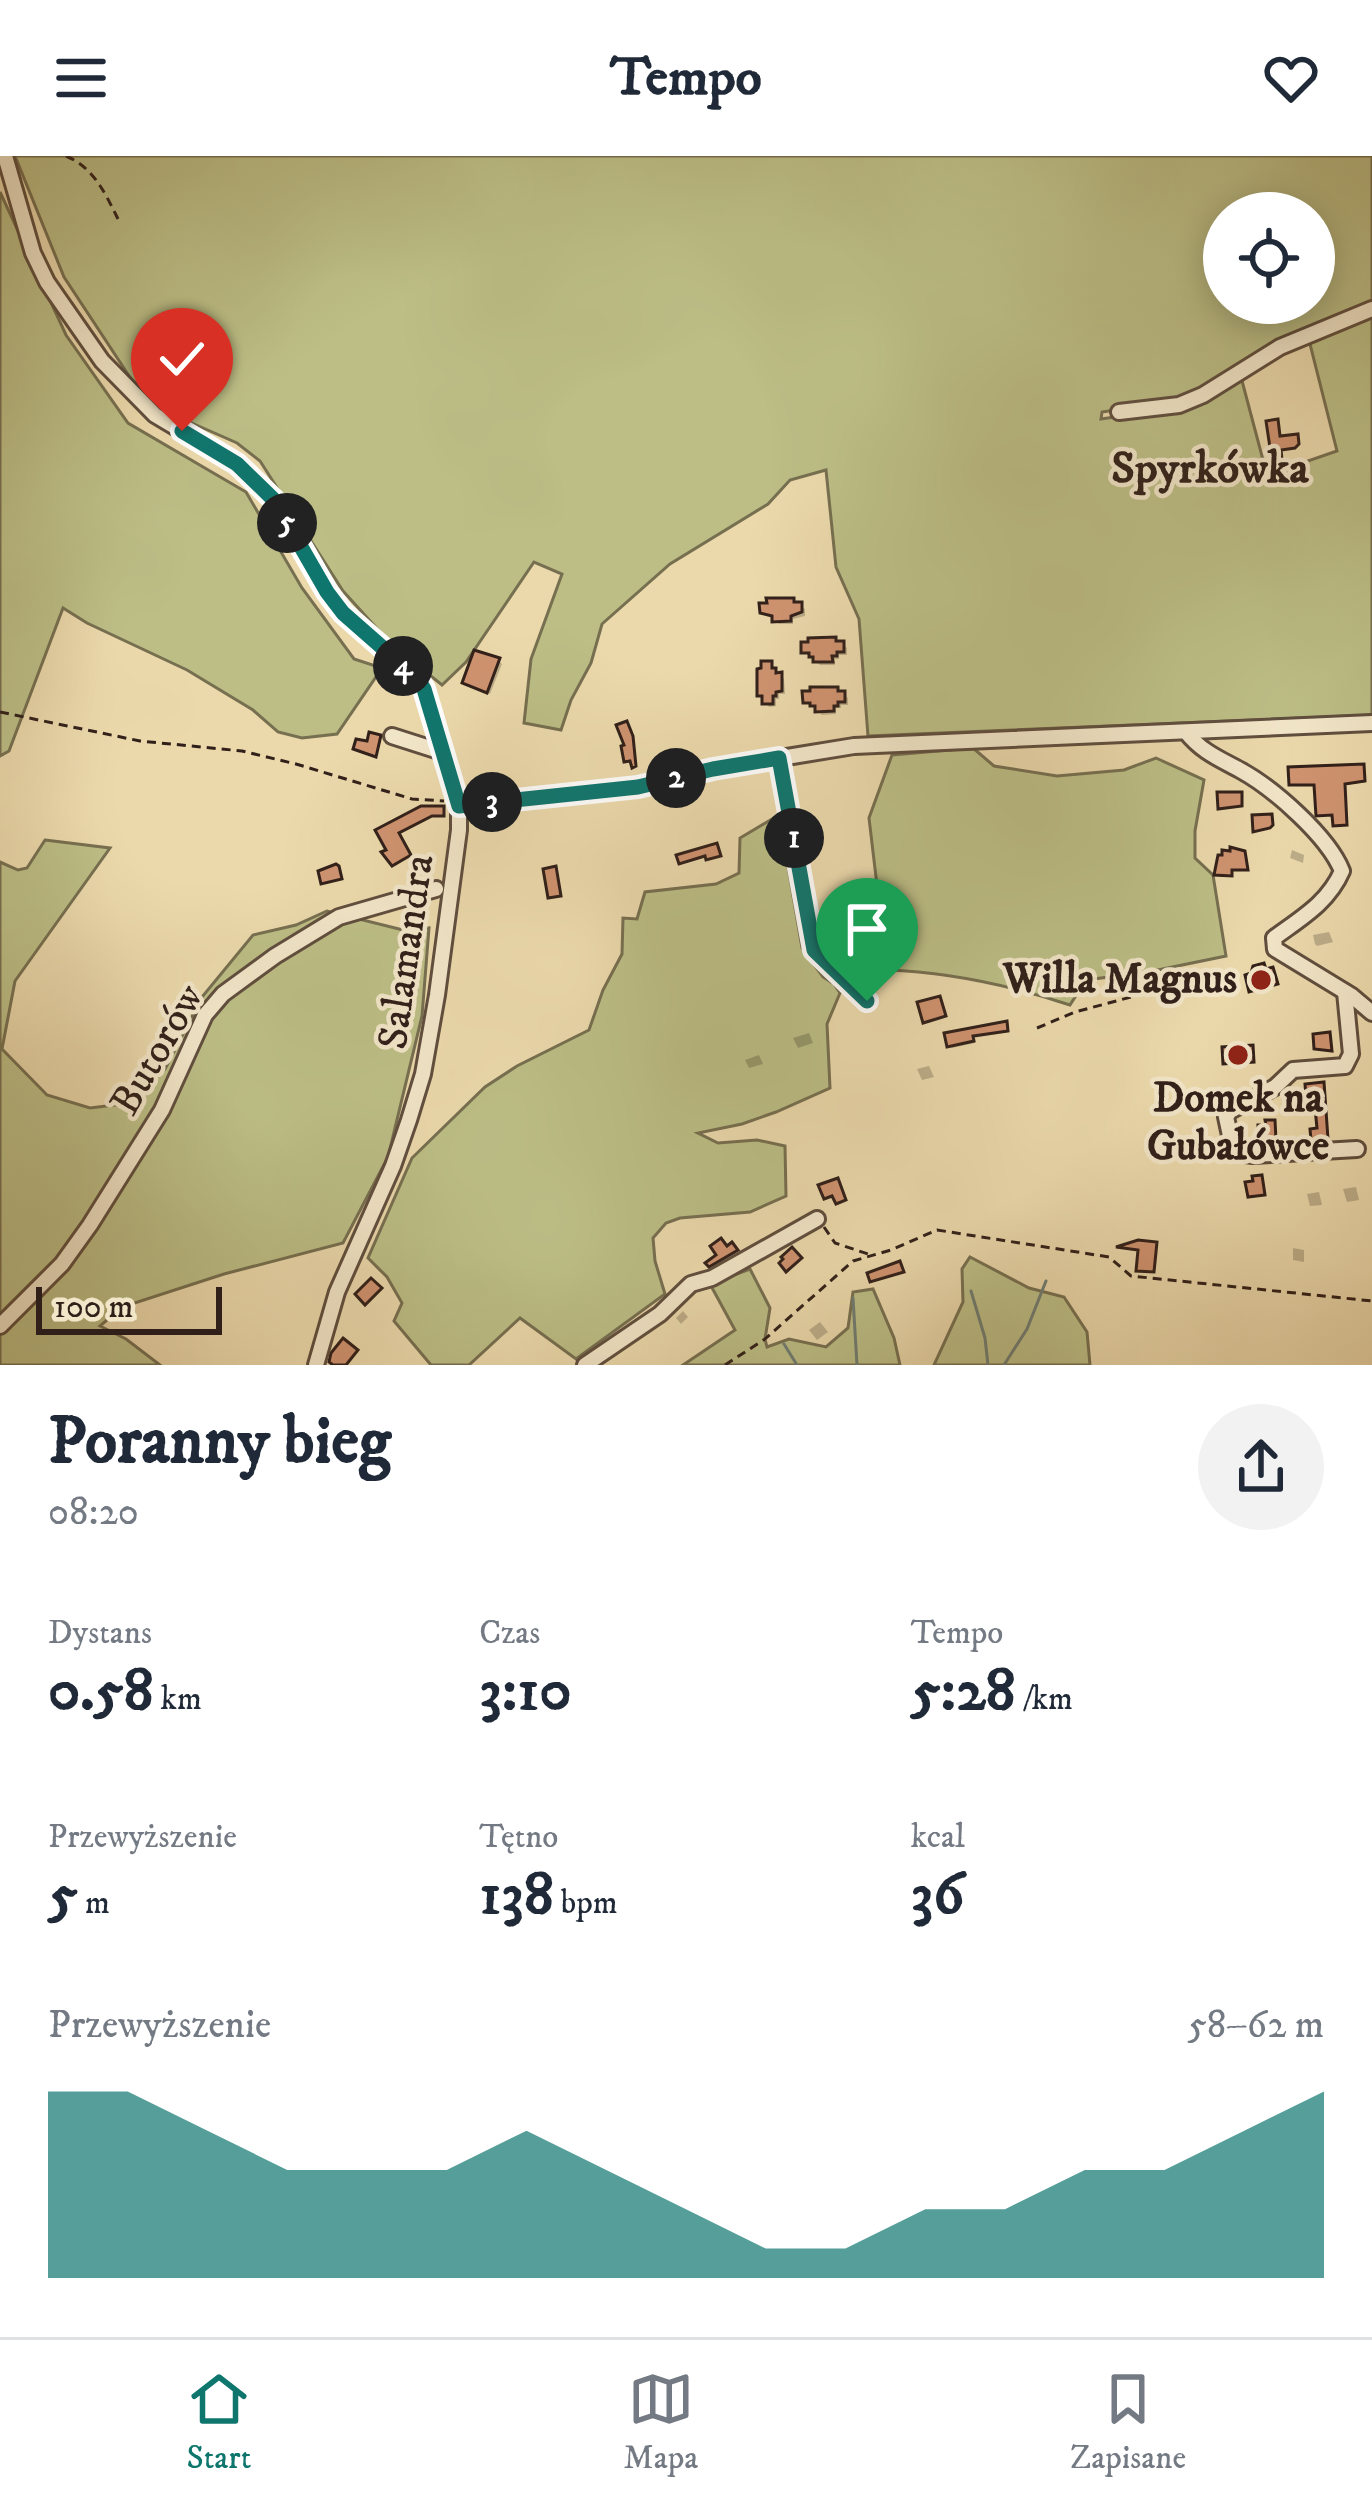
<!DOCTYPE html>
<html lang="pl">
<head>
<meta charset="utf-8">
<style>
	body { margin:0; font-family:"IM FELL DW Pica",serif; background:#f2f2f3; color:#1f2937; height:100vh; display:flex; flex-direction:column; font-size:45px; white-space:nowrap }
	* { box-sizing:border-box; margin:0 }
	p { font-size:39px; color:#747a83 }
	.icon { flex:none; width:66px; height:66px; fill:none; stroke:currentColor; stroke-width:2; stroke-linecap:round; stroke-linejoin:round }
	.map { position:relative; height:1209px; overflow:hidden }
	.details { display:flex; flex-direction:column; background:#fff; flex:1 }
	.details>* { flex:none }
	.tools { position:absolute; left:1203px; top:36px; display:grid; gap:24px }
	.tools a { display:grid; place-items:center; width:132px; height:132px; border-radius:50%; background:#fff; box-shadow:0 6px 30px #0003; font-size:60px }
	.scale { position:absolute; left:36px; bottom:30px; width:186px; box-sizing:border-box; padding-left:12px; border:6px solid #31201a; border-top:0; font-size:33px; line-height:42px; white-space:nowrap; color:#31201a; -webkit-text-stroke:9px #f2e6c9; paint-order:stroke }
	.pin { position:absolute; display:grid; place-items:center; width:102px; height:102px; color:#fff; margin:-123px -51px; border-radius:50% 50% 50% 0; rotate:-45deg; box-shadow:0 0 12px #0007 }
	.pin .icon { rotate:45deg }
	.km { position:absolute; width:60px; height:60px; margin:-30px; border-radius:50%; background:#222; color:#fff; font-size:33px; line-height:60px; text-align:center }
	.round { display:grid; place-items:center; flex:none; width:126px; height:126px; border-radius:63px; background:#f2f2f3 }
	.overview { display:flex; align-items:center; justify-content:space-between; height:204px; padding:0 48px }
	h1 { font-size:66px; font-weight:700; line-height:90px }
	.metrics { display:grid; grid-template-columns:repeat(3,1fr); gap:18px; height:204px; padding:12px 48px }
	.metrics div { display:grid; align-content:center }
	.metrics b { font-size:60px; font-weight:700 }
	.metrics small { font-size:33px; font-weight:400 }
	.metrics p { font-size:33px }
	.chart { height:336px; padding:24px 48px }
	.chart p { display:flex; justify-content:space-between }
	.chart svg { width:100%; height:216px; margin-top:12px; fill:#0f766e; opacity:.7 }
	header { display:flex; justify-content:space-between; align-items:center; height:156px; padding:0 48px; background:#fff; font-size:54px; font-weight:700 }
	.tab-bar { display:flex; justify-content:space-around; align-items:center; height:168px; border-top:3px solid #e0e1e3; background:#fff; font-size:33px; color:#747a83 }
	.tab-bar a { display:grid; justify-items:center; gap:6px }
	.tab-bar .active { color:#0f766e }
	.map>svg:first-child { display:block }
	.green { fill:#bcbe86; stroke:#766f50; stroke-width:3; fill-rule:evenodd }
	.shadow { fill:#0003 }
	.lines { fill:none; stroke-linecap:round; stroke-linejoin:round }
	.stream { stroke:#6f7c72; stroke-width:3 }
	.building { fill:#cf9370; stroke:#31201a; stroke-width:3 }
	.minor-casing { stroke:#604e3e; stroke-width:20 }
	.path { stroke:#31201a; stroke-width:3; stroke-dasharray:9 6; stroke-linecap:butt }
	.minor { stroke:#f2e6c9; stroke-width:14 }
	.route-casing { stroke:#fff; stroke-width:24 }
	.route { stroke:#0f766e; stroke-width:15 }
	.poi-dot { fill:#8f2418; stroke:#f2e6c9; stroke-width:4.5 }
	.labels { text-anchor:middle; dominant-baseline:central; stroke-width:9; stroke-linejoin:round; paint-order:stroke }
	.street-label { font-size:42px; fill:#31201a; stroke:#f2e6c9 }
	.poi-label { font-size:42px; font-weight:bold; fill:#31201a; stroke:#f2e6c9; text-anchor:end }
	.neighbourhood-label { font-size:45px; font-weight:bold; fill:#31201a; stroke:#f2e6c9 }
</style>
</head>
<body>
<header><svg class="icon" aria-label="menu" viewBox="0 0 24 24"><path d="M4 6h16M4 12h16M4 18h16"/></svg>Tempo<svg class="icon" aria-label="heart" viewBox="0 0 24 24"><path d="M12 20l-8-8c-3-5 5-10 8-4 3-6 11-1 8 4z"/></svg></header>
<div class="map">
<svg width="1372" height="1209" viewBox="0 0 1372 1209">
	<rect width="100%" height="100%" fill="#ebd9ac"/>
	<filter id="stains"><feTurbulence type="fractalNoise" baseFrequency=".00167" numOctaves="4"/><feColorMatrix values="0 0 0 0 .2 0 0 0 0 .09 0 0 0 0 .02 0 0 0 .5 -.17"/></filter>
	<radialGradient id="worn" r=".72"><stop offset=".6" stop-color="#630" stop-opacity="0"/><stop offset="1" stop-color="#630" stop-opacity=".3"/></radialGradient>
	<g class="green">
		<path d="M15,0H1372V149L1182,244L1102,256L1101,263L1184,251L1241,221L1267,319L1337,295L1309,184L1372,156V559L868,580L859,463L836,411L826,314L790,324L768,348L670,408L602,468L591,507L571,544L561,574L524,567L531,503L562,418L534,406L466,506L442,529L391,488L343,435L260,305L237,287L160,253L139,235L64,121ZM1224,57H1314V147H1224Z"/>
		<polygon points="0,36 66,179 128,267 246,336 302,432 354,503 382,512 337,578 302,582 278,576 253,554 187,514 87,467 63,452 9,595 0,600"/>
		<path d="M973,592L994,610L1057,620L1124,614L1156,602L1204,624L1195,675V702L1213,719L1226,800L1148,816L1086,824L1070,849C1012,830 948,816 887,814L869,662L892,599Z"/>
		<polygon points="779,659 802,792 823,821 834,828 840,837 827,868 830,932 776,956 742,968 698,977 718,987 757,984 785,990 786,1040 750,1056 680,1062 666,1067 653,1082 655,1105 665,1138 576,1203 520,1162 469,1209 431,1209 394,1165 402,1147 387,1121 368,1102 412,1002 485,931 517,910 589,874 603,834 622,798 623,762 637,763 645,736 716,728 739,717 740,682"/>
		<polygon points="45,684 110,692 15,825 2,893 47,939 90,952 131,947 165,913 202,841 253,779 296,769 327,755 403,774 429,772 422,860 388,1001 343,1087 224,1118 122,1151 100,1170 126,1183 160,1209 0,1209 0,706 18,714 27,712"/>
		<polygon points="970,1101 1029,1132 1064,1141 1087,1176 1090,1209 934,1209 963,1146 962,1113"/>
		<polygon points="750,1113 770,1152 765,1183 767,1191 789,1183 826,1191 848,1172 853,1136 873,1133 894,1182 900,1209 683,1209 735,1174 710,1128"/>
	</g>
	<g class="shadow">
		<polygon points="793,445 805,453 805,460 793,463 793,468 779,468 775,462 763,456"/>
		<polygon points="843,488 847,492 847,499 839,499 839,503 835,503 835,509 820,509 804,496"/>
		<polygon points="499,505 502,508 490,538 465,527"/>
		<polygon points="771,508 784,523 785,538 779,538 779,543 776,543 776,550 769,551 760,539"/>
		<polygon points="844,538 848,542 848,549 841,549 841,552 836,552 836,558 822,559 806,545"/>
		<polygon points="1363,611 1366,626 1345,629 1348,670 1338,670 1335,660 1319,659 1317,630 1292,628"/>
		<polygon points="1292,694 1304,699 1303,707 1290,702"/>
		<polygon points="1329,776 1333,786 1317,790 1315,788 1313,779"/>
		<polygon points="1213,821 1222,827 1211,837 1204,829"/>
		<polygon points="1006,868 1009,876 974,882 975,887 952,892 950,890 948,880"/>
		<polygon points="809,877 813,887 798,892 793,882"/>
		<polygon points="759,899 763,908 749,912 745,904"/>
		<polygon points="929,910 934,921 922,924 917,913"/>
		<polygon points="1356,1031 1359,1044 1347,1046 1343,1033"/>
		<polygon points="1319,1036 1322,1049 1310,1050 1307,1038"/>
		<polygon points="1293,1092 1304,1094 1304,1106 1293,1104"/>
		<polygon points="683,1155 688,1161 681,1168 676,1162"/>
		<polygon points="820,1166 828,1176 817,1184 809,1174"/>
	</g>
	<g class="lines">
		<g class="stream">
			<polyline points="971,1135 985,1182 988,1209"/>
			<polyline points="853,1142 857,1209"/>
			<polyline points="784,1188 797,1209"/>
			<polyline points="1004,1209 1027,1173 1046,1125"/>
		</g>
	</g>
	<g class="building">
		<polygon points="1278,263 1280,280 1298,278 1299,288 1295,292 1281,294 1282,304 1272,305 1266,265"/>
		<polygon points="766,442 794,442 794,446 802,446 802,456 791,460 791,465 772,466 772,460 760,457 759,447 767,447"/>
		<polygon points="836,481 836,485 844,485 844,496 837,496 837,500 832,500 833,506 813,506 813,501 809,501 809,497 801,497 801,486 808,486 808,482"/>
		<polygon points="474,494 500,502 487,537 462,527"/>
		<polygon points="761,505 772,505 772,512 776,512 776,517 782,516 782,535 776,536 776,540 773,540 773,548 762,548 762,540 757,540 757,513 761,512"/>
		<polygon points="810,531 838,531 838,535 845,535 845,546 838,546 838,550 834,550 834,555 815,556 815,550 810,550 810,547 803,547 802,535 810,535"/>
		<polygon points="627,565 633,580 636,610 632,612 630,605 624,606 621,590 624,589 616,569"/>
		<polygon points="369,576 381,579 376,601 353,593 356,583 367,585"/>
		<polygon points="1364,608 1365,625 1345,628 1347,669 1333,670 1332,659 1316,660 1314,629 1289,629 1288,611"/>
		<polygon points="1217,636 1242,636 1242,650 1218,653"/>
		<polygon points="421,650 444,650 444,660 432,660 399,677 411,699 392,710 381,696 386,694 375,674"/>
		<polygon points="1272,658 1273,669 1270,672 1253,676 1252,659"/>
		<polygon points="717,687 721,700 706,704 705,700 679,708 676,699"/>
		<polygon points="1230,691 1245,695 1248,714 1232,714 1232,720 1214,719 1218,699 1222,699 1222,694 1230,695"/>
		<polygon points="336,708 339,710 342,723 321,728 318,715"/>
		<polygon points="556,710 561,740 548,742 543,713"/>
		<polygon points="1264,807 1266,813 1273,811 1278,828 1249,836 1245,819 1251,817 1253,810"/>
		<polygon points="940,840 946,860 923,867 917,846"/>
		<polygon points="1007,865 1008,875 973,880 974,885 947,891 944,877"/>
		<polygon points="1330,876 1332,895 1314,893 1313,878"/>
		<polygon points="1253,889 1254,906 1223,908 1222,891"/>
		<polygon points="1324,926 1328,983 1311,984 1310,973 1317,972 1315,952 1307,953 1305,928"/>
		<polygon points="1265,964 1275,964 1276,984 1259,985 1258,969 1266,969"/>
		<polygon points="1262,1019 1265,1039 1248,1041 1245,1026 1253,1025 1252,1020"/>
		<polygon points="838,1022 846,1044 836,1048 832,1040 824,1043 818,1029"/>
		<polygon points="721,1082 727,1090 732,1086 738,1094 709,1111 705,1107 716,1099 710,1090"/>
		<polygon points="1138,1084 1157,1086 1154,1116 1136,1115 1138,1094 1116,1091"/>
		<polygon points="792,1091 802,1102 786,1116 779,1107 783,1103 781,1101"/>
		<polygon points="900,1105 904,1116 870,1126 867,1117"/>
		<polygon points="371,1122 382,1132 365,1149 355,1138"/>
		<polygon points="343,1182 358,1194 346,1209 333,1209 329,1206 331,1197"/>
	</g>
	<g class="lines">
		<defs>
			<g id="minor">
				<polyline points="5,0 33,97 47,126 102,205 155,259 237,308 274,344 327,436 343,457 417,522 424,533 459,650 459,674 437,839 423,918 409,964 393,1010 337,1136 316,1209"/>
				<polyline points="1119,256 1179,249 1203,239 1280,191 1372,153"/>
				<path d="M1186,576C1202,596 1218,602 1240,614C1273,632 1328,680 1342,715C1328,747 1301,762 1274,782L1275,793L1352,840L1372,857"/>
				<polyline points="392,580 442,596"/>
				<polyline points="779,602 815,794 867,845"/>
				<polyline points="459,650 638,631 713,613 854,590 1372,567"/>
				<polyline points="1345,836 1351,898 1345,910 1293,914 1275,931 1230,955 1226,961 1232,989 1237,997 1253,999 1357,993"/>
				<polyline points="0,1170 62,1108 90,1069 162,954 205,859 223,838 275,800 339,761 436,733"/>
				<polyline points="585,1209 660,1158 691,1128 712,1122 817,1063"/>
			</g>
		</defs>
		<use href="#minor" class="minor-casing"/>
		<g class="path">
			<path d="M66,0C94,12 105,37 118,63"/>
			<polyline points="0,556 140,585 242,595 296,608 412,643 444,645"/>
			<polyline points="1037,872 1075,856 1191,825"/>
			<polyline points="824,1071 835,1087 871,1099"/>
			<polyline points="725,1209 765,1183 853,1105 891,1094 937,1074 1109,1101 1131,1120 1372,1145"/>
		</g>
		<use href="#minor" class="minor"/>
	</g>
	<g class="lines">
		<defs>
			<polyline id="route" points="182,275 237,308 274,344 327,436 343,457 417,522 424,533 459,650 638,631 713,613 779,602 814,794 867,845"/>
		</defs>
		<use href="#route" class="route-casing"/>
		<use href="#route" class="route"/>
	</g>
	<g class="poi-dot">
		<circle cx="1261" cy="824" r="12"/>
		<circle cx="1238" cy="899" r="12"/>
	</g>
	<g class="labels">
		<g class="street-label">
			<text transform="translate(407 796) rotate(-82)">Salamandra</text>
			<text transform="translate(158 894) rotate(-60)">Butorów</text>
		</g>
		<g class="poi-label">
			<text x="1237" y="824">Willa Magnus</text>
			<text x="1238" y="943" text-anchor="middle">Domek na<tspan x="1238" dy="48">Gubałówce</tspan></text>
		</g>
		<g class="neighbourhood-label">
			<text x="1210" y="313">Spyrkówka</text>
		</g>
	</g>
	<rect width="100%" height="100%" filter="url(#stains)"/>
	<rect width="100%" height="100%" fill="url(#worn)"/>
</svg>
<div class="tools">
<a><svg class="icon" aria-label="locate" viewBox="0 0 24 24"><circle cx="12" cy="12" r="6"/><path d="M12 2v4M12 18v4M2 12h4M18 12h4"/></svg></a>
</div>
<div class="scale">100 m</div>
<div class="pin" style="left:867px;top:845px;background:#1e9e55"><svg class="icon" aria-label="arrive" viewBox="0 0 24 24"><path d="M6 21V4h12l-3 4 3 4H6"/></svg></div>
<div class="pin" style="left:182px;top:275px;background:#d93025"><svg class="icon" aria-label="check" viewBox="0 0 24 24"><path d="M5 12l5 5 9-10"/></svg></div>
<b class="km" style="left:794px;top:682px">1</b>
<b class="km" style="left:676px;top:622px">2</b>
<b class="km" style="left:492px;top:646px">3</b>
<b class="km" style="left:403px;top:510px">4</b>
<b class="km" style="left:287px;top:367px">5</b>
</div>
<section class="details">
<div class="overview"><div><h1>Poranny bieg</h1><p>08:20</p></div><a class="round"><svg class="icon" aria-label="share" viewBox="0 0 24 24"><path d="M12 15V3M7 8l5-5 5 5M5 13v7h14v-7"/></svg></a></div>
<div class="metrics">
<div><p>Dystans</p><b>0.58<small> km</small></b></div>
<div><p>Czas</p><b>3:10</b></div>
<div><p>Tempo</p><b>5:28<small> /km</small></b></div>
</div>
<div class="metrics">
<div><p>Przewyższenie</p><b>5<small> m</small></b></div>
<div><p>Tętno</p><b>138<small> bpm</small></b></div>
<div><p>kcal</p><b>36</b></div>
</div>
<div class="chart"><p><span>Przewyższenie</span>58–62 m</p>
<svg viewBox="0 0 160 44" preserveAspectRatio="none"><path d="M0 44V6L10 6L20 14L30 22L40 22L50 22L60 14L70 22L80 30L90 38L100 38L110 30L120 30L130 22L140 22L150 14L160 6V44z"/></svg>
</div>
</section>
<nav class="tab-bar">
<a class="active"><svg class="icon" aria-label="home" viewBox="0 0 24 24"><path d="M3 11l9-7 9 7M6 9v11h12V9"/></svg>Start</a>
<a><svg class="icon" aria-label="map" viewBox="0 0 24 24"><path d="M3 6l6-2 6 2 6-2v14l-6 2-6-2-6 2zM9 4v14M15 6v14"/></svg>Mapa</a>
<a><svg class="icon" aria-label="saved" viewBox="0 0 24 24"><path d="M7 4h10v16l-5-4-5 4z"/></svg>Zapisane</a>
</nav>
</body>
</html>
